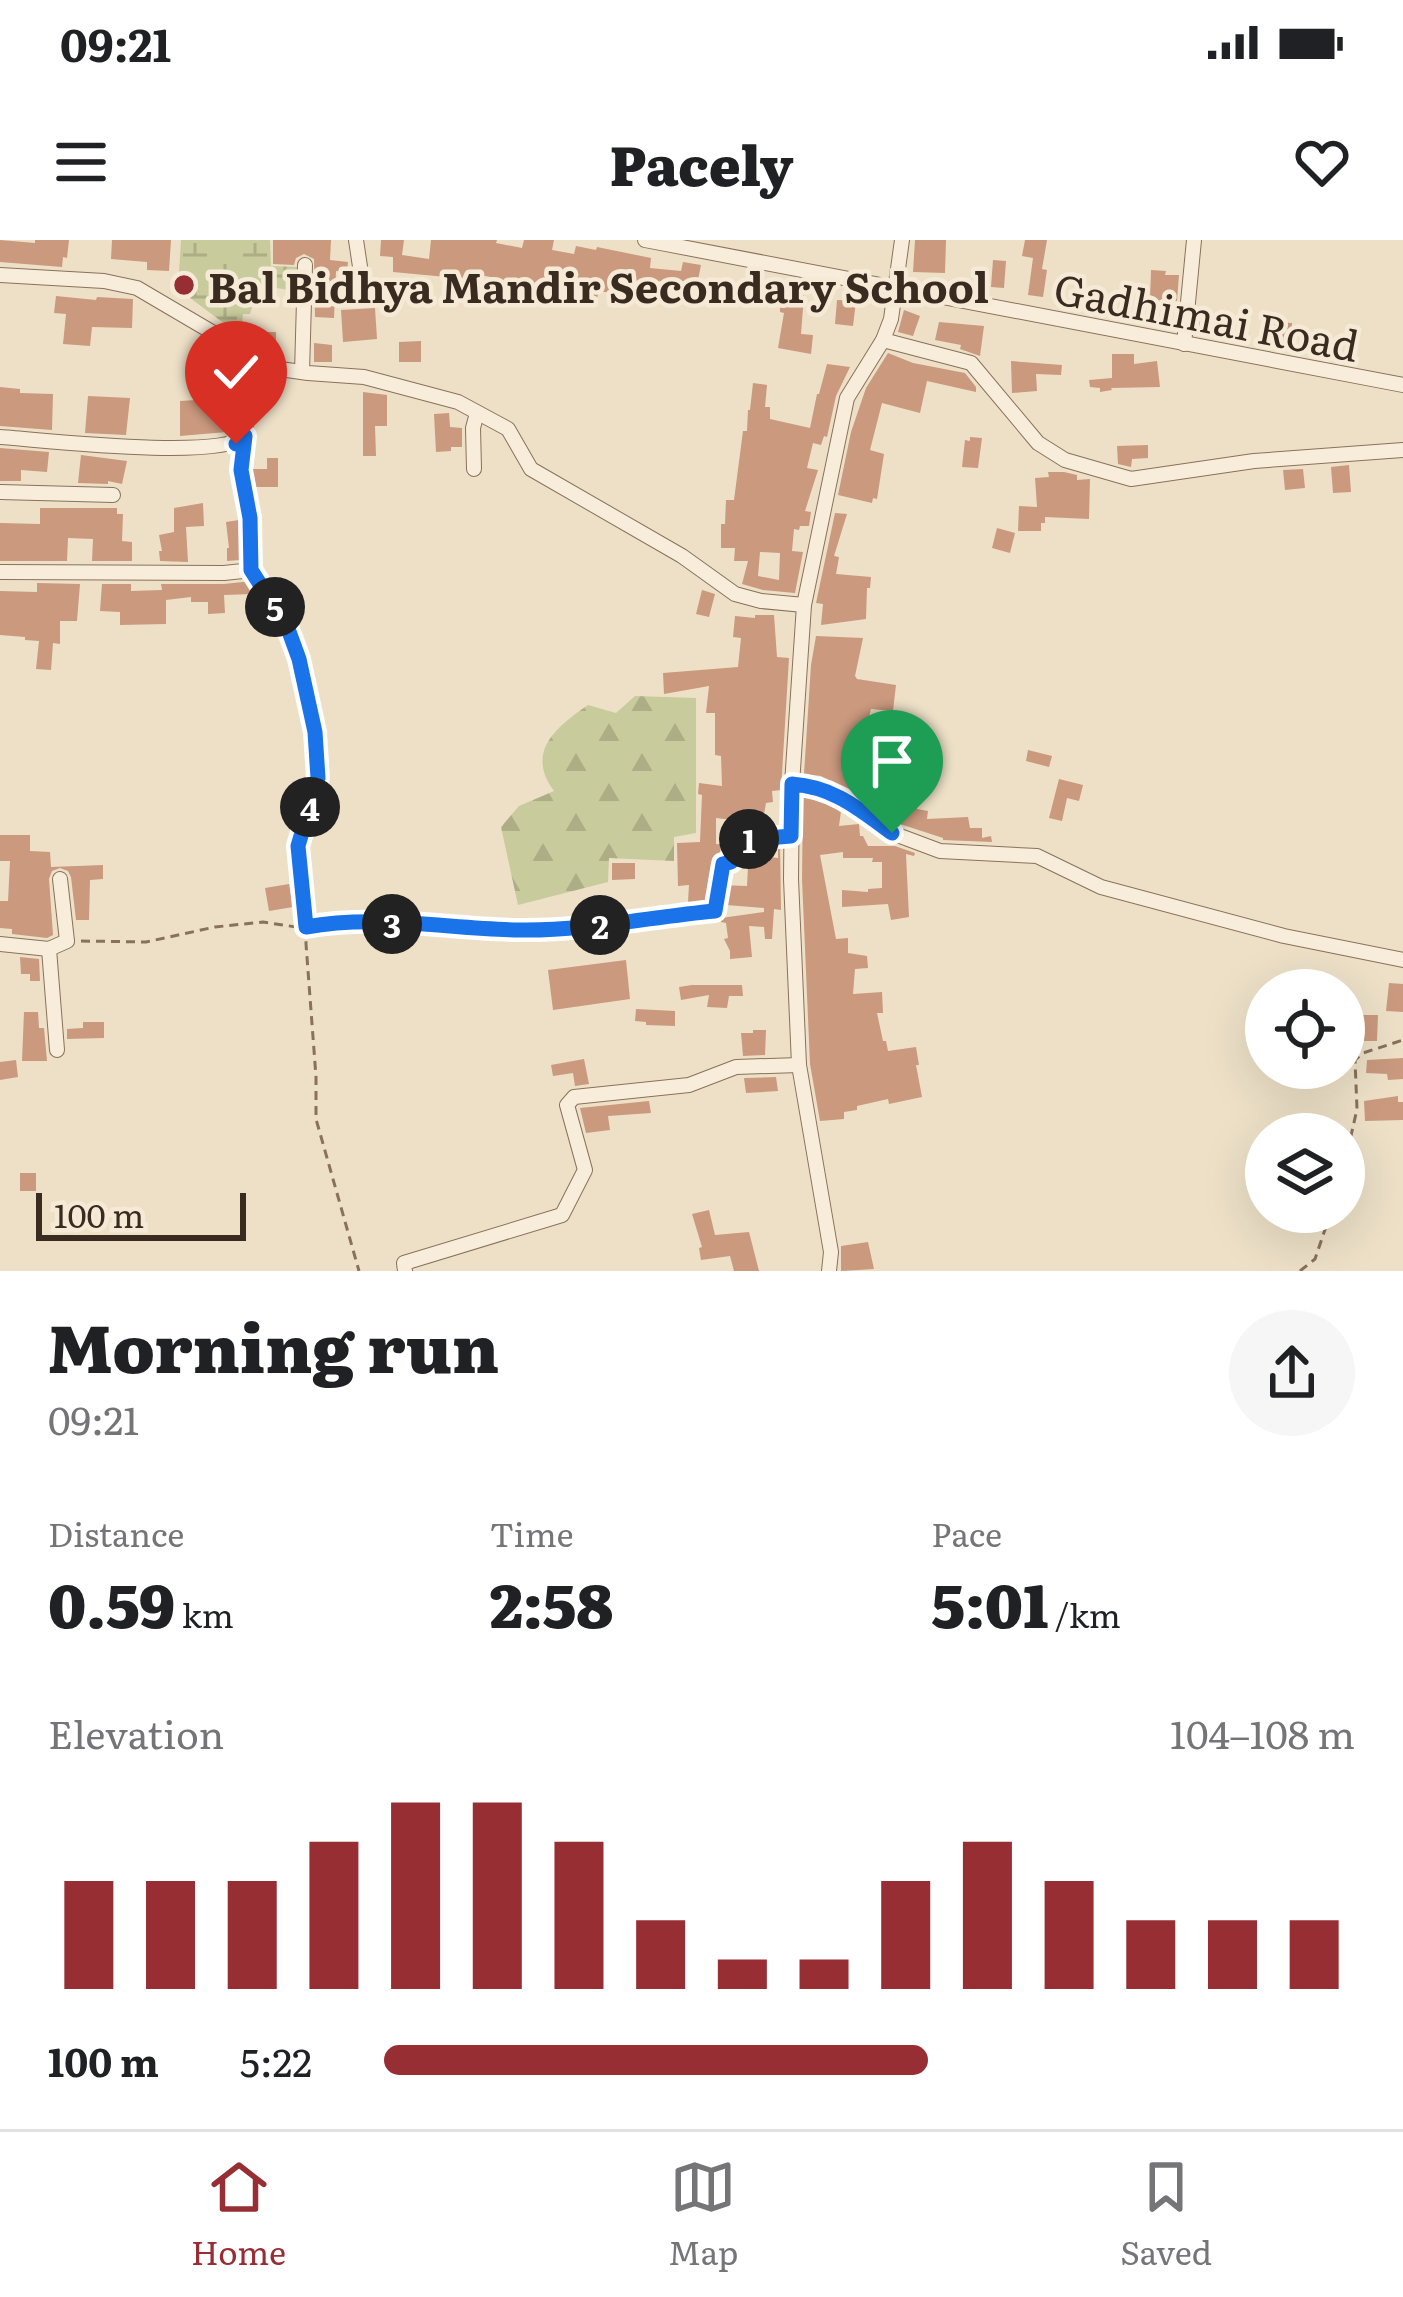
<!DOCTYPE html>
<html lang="en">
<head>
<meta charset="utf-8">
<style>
	body { margin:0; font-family:Literata,serif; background:#f6f6f6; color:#202124; height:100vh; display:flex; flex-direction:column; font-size:45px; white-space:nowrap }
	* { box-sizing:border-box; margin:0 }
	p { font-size:39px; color:#757577 }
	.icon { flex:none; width:66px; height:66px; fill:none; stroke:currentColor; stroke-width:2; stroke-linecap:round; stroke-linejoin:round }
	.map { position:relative; height:1031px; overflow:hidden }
	.panel { display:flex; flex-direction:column; background:#fff; flex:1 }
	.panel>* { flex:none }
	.buttons { position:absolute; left:1245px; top:729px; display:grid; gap:24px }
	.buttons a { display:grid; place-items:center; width:120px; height:120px; border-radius:50%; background:#fff; box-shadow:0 12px 48px #0002; font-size:60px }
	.scale { position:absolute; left:36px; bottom:30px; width:210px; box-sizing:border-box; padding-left:12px; border:6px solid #392b20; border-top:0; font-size:33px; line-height:42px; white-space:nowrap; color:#392b20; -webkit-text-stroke:9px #f5ead6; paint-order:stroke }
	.pin { position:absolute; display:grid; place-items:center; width:102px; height:102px; color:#fff; margin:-123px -51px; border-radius:50% 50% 50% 0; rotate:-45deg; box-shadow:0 0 12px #0007 }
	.pin .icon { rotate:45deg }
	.km { position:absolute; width:60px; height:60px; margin:-30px; border-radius:50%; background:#222; color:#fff; font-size:33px; line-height:60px; text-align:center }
	.round { display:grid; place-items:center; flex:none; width:126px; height:126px; border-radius:63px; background:#f6f6f6 }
	.summary { display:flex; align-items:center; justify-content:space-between; height:204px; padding:0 48px }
	h1 { font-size:66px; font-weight:800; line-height:90px }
	.stats { display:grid; grid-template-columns:repeat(3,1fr); gap:18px; height:204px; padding:12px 48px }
	.stats div { display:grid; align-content:center }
	.stats b { font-size:60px; font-weight:800 }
	.stats small { font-size:33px; font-weight:400 }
	.stats p { font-size:33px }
	.chart { height:336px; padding:24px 48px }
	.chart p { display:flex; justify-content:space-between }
	.chart svg { width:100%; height:216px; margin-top:12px; stroke:#962e34; stroke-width:6 }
	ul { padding:0 48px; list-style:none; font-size:39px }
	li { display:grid; grid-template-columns:192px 144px 1fr; align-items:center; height:90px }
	li i { height:30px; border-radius:15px; background:#962e34 }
	.status { display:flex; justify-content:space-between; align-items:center; height:84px; padding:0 60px; background:#fff; direction:ltr }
	.status svg { height:33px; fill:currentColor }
	header { display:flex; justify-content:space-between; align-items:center; height:156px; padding:0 48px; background:#fff; font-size:54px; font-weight:800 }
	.menu { display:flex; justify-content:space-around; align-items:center; height:168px; border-top:3px solid #e0e0e0; background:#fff; font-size:33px; color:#757577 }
	.menu a { display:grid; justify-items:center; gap:6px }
	.menu .on { color:#962e34 }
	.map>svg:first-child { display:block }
	.forest { fill:url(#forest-firs) }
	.wetland { fill:url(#wetland-marsh) }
	.building { fill:#ca997e; fill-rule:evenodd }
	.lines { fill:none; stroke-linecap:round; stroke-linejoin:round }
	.minor-casing { stroke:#89715c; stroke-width:16 }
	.path { stroke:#89715c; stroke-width:3; stroke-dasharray:9 6; stroke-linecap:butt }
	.minor { stroke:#f8edda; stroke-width:14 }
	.route-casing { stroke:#fff; stroke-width:24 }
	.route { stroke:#1a73e8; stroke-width:15 }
	.poi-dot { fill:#962e34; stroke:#f5ead6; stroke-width:4.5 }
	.labels { text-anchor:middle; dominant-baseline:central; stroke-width:9; stroke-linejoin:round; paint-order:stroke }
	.poi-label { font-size:42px; font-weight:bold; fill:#392b20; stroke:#f5ead6; text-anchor:start }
	.street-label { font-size:42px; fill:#392b20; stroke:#f5ead6 }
</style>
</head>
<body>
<div class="status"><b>09:21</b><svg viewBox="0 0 49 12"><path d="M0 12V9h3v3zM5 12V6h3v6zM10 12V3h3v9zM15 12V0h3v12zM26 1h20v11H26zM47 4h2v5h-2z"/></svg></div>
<header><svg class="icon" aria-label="menu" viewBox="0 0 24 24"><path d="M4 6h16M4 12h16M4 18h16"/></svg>Pacely<svg class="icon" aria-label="heart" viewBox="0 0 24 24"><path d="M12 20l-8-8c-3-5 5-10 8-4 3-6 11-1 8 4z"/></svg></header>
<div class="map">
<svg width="1403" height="1031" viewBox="0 0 1403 1031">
	<defs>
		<pattern id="forest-firs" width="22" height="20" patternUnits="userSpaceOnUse" patternTransform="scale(3)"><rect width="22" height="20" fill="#c8cb9b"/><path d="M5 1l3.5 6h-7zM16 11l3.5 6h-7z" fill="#adae85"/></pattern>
		<pattern id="wetland-marsh" width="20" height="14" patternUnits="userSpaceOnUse" patternTransform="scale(3)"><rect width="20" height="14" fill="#c8cb9b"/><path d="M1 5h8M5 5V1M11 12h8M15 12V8" fill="none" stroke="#adae85"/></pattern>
	</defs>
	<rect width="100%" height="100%" fill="#ede0c7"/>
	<path class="forest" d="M635,456L696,458V593L674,597V621L609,618L608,642L518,665L501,587L519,566L554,551C525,512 556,487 588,465L616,473Z"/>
	<polygon class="wetland" points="181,0 270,0 271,26 299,27 300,52 259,45 250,74 243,74 241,96 178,49"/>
	<g class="building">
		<polygon points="0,0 35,3 35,0 69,0 67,18 63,17 62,27 0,22"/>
		<polygon points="112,0 171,0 169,31 147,30 147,22 111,19"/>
		<polygon points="273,0 331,0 330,20 348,22 347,32 336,31 334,78 315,77 314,19 304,14 296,18 294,25 273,24"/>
		<polygon points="381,0 404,0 402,15 429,19 431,0 497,0 496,3 522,8 524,0 554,0 552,10 574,14 576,6 596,10 597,7 651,18 650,28 681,31 683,22 701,25 696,50 659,41 658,54 623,52 623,55 599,51 597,58 573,53 574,63 566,63 549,61 550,55 515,48 516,46 500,43 501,39 475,34 472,60 454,58 457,38 393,32 393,17 380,16"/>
		<polygon points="915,0 946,0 945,33 913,32"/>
		<polygon points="1025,0 1047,0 1042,29 1047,30 1043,57 1028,55 1033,18 1022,16"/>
		<polygon points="993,20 1006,21 1004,48 991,47"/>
		<polygon points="1151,30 1166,31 1165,35 1179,35 1177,61 1150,60"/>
		<polygon points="701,48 804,55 801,94 813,95 811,114 778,108 784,73 780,72 780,67 700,62"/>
		<polygon points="56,56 96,60 97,57 133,59 132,88 92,87 90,106 63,104 66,74 54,73"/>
		<polygon points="837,60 856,61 853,86 835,84"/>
		<polygon points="375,68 377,99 343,102 341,70"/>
		<polygon points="904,70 920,76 913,96 898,92"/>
		<polygon points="1199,81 1233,83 1231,98 1197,94"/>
		<polygon points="1264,81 1292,83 1291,105 1263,103"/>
		<polygon points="939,82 984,86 980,116 960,109 961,105 935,100"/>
		<polygon points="258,92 276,92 276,111 266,111 258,106"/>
		<polygon points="421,101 421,122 399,122 399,102"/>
		<polygon points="314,103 332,105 332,122 314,122"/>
		<polygon points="888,113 913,123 965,133 976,147 976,152 927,141 920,173 882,163 870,210 884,214 877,259 873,258 872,263 838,255 851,192 866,148"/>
		<polygon points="1112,114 1134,114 1134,124 1157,121 1160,147 1111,148 1112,150 1100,152 1100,148 1090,147 1089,140 1112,138"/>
		<polygon points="227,119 229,159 237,159 235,177 228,177 227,192 180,196 180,161 212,159 210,120"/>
		<polygon points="1011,121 1062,125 1061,135 1036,134 1037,151 1012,153"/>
		<path d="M827,124L850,127L836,156L827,197L824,196L821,205L813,203L807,228L818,230L805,271L811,272L809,286H800L799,290L794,289L792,311L803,312L795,353L763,350L742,344L748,321H734L735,308H721V284H725L726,260H734L743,191H747L748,170H750L753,143L767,145L765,167H770V179L810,188L817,154H819ZM760,312L780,313L779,340L758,336Z"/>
		<polygon points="0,147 20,149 20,153 53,154 52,190 0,186"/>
		<polygon points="363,152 387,155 387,186 375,186 376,216 363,216"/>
		<polygon points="88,156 130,158 126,195 85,193"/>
		<polygon points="449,173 450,187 462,188 462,207 451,207 451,211 436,212 434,174"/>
		<polygon points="970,197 982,198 978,228 962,227 965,200 970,201"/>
		<polygon points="1148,205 1148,218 1132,219 1131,227 1118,224 1117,206"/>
		<polygon points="0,208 49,212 47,232 21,230 21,241 0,241"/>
		<polygon points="81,215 127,221 122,244 108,241 108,244 78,243"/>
		<polygon points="267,218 278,218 278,247 256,247 252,229 267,229"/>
		<polygon points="1349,225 1351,252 1333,253 1331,227"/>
		<polygon points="1303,229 1305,248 1285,250 1283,230"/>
		<polygon points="1048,232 1064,232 1077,235 1077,240 1090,239 1089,279 1045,277 1045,283 1041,283 1041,291 1018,291 1019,266 1037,267 1035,238 1049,237"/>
		<polygon points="203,263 204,286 186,287 188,322 160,321 159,311 162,311 159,295 174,292 174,268"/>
		<polygon points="40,268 117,268 117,274 123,274 122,301 132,302 132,321 92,321 93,299 68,298 67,321 0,321 0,283 40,284"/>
		<polygon points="835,273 847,274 834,316 839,317 836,334 871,337 870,348 867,348 866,379 821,385 823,364 816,363"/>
		<polygon points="239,280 240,320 227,321 227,308 229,308 226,282"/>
		<polygon points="997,288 1015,293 1010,313 992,308"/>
		<polygon points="252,341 253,354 224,355 225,373 208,374 208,362 191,362 191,357 166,360 166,384 120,385 120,372 100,371 102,344 131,344 131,351 162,350 161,344 224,344"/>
		<polygon points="37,343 80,344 77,381 60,381 60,404 53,403 51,430 36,429 39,401 25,400 25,397 0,395 0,351 37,352"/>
		<polygon points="702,350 715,354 709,377 696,374"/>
		<polygon points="755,375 774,375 777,417 789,418 781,550 772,551 773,562 766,563 764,574 740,581 716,578 716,604 748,607 748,622 718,621 719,645 747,646 748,626 769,622 770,617 778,618 778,601 780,601 781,670 774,669 772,699 765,699 764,687 749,686 752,717 730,719 730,711 724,699 728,698 726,683 721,682 721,678 764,672 764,668 688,662 689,645 678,646 677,603 700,602 702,555 698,554 699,543 722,546 721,516 715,515 715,473 706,473 709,446 664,454 663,433 738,427 741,398 733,397 735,376 755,378"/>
		<polygon points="816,396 863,398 855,436 857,439 896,445 893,471 871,469 869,477 866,501 875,502 867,557 858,555 821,536 804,534 811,425"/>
		<polygon points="1028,510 1052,516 1049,527 1026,521"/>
		<polygon points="889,516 909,519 907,535 891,534"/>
		<polygon points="1059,539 1083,545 1079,561 1067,558 1062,581 1049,578"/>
		<polygon points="803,556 814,557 841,571 839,586 859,584 860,596 863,596 868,606 895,606 915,613 914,616 906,614 909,677 891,680 888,664 842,667 842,650 868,652 868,649 882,648 882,622 872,622 873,618 843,618 843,612 820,615 836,699 848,698 848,713 867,716 868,728 855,729 853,754 882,752 883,773 877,773 883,801 886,801 888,811 916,807 919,825 916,825 922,857 889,864 888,859 857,866 857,870 844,872 844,879 820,881 810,824 802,639"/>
		<polygon points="893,561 917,566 917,569 928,571 927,579 968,577 970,588 982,588 982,598 991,596 992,602 943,600 943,598 897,583 890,578"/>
		<polygon points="0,595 30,595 30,611 50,612 51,627 103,625 103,639 90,640 89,680 76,680 71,637 68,631 60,628 52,631 49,639 53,695 47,698 12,694 12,689 0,688 0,661 8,661 10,621 0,621"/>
		<polygon points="612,623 635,623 635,639 612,640"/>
		<polygon points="289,644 293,667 269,671 265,648"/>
		<polygon points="20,717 39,719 40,741 30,741 30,734 21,734"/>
		<polygon points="626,720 630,759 553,770 548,730"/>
		<polygon points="1389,743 1403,744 1403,772 1386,771"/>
		<polygon points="692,745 742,745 743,756 729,756 727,768 707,767 709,755 681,760 679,747"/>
		<polygon points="636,769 675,771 675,786 646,785 646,782 635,781"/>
		<polygon points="24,772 38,772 39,788 44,788 47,821 22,821"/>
		<polygon points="1361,775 1378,775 1377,801 1361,801"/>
		<polygon points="83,782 104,782 104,798 67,799 67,789 83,788"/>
		<polygon points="753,790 766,790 765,815 743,816 741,793 753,793"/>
		<polygon points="1403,818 1403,839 1388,840 1387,834 1366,833 1367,820"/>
		<polygon points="584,819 589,844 575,846 573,833 553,836 551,825"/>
		<polygon points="16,820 18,837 0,840 0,822"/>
		<polygon points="776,837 778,851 746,853 744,838"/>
		<polygon points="1398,856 1398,862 1403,862 1403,880 1365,881 1364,861"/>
		<polygon points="649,861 651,873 608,876 610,890 586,893 580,868"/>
		<rect x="20" y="933" width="16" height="18"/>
		<polygon points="709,970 715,995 749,992 759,1031 734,1031 730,1016 701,1020 699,1008 702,1007 692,974"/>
		<polygon points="868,1002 874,1029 841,1031 841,1006"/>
	</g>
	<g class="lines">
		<defs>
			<g id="minor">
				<polyline points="356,0 362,40 371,58"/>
				<polyline points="645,0 1403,145"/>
				<polyline points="0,35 104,41 137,48 273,128 308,133 364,137 458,162 508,189 531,229 682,316 735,354 761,361 804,365"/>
				<polyline points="883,100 971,123 1038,203 1065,220 1131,239 1254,221 1403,210"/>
				<polyline points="1184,104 1194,0"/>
				<polyline points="302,132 305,25"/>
				<path d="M0,197C44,200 216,220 245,197"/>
				<polyline points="474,229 473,188 477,173"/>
				<polyline points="0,252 113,255"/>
				<polyline points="0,332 224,333 252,330 250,278 241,230 253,118"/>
				<polyline points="792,544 817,546 847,561 892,593 940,611 1037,616 1101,647 1284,696 1403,720"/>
				<polyline points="0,704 49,709 67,701 60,639"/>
				<polyline points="49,709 57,810"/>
				<polyline points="405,1031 404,1023 562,975 585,930 567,865 574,857 689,845 736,827 799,825"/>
				<polyline points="829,1031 831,1012 799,825 791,639 792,544 804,365 847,158 883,100 891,79 902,0"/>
			</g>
		</defs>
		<use href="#minor" class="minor-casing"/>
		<g class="path">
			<polyline points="260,341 287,387 299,419 315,492 318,538 298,606 306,669 306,704 316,837 316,879 359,1031"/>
			<polyline points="81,701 146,702 215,687 263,682 303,688 326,683 428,682 472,689 571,689 645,677 715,671 723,624 731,623 734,601 776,597"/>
			<polyline points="1344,927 1357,869 1355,820 1363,813 1403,800"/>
			<polyline points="1300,1031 1315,1019 1331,972"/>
		</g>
		<use href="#minor" class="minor"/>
	</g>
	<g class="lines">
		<defs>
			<path id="route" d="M236,204L245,196L241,230L250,278L251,330L287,386L299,419L315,492L318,538L298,606L306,687C377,674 450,689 520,690C586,691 650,677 715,671L723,624L731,622L734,601L791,596L792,544C834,547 859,569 892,593"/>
		</defs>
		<use href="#route" class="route-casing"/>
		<use href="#route" class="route"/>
	</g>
	<circle class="poi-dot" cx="184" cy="45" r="12"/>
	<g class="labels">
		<g class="poi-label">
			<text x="208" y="45">Bal Bidhya Mandir Secondary School</text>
		</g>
		<g class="street-label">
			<text transform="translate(1207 75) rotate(11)">Gadhimai Road</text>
		</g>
	</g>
</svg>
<div class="buttons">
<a><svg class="icon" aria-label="locate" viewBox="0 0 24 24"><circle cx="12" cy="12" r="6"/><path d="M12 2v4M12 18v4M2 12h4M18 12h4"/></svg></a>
<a><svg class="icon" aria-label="layers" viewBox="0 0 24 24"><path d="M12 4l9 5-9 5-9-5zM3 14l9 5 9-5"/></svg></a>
</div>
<div class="scale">100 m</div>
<div class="pin" style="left:892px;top:593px;background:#1e9e55"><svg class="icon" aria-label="arrive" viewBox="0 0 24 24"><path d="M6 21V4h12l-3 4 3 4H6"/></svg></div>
<div class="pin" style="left:236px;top:204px;background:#d93025"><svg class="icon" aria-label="check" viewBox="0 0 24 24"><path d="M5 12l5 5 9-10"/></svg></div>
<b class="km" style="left:749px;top:599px">1</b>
<b class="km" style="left:600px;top:685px">2</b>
<b class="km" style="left:392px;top:684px">3</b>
<b class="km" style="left:310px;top:567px">4</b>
<b class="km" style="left:275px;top:367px">5</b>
</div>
<section class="panel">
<div class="summary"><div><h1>Morning run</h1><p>09:21</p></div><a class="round"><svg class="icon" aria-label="share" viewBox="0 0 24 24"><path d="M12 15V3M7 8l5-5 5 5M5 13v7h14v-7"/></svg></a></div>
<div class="stats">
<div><p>Distance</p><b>0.59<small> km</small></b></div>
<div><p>Time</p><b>2:58</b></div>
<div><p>Pace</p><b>5:01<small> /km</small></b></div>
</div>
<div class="chart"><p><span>Elevation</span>104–108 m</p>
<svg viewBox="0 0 160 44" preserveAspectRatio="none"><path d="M5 44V22M15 44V22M25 44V22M35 44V14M45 44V6M55 44V6M65 44V14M75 44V30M85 44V38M95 44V38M105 44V22M115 44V14M125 44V22M135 44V30M145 44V30M155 44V30"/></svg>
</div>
<ul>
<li><b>100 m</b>5:22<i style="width:56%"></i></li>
</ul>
</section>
<nav class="menu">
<a class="on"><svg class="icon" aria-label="home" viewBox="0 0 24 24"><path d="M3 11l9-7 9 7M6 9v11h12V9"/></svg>Home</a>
<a><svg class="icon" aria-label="map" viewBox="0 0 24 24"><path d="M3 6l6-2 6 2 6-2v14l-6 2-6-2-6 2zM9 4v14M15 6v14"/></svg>Map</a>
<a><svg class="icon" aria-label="saved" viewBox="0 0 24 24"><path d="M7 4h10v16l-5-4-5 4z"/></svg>Saved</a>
</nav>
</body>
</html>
